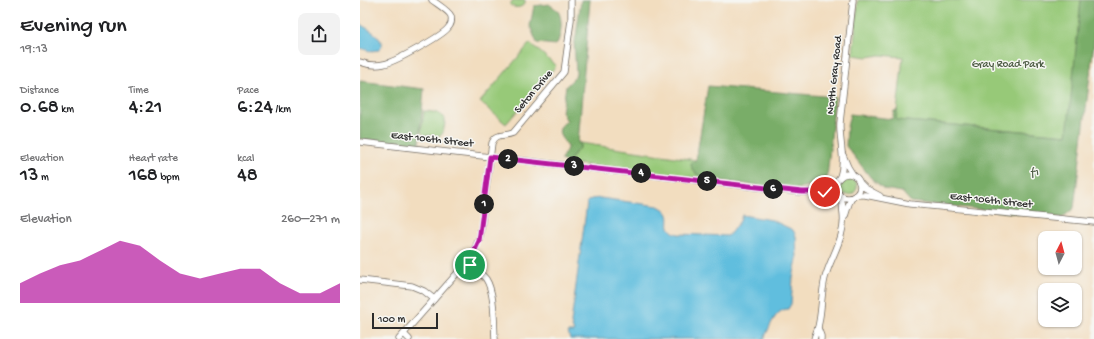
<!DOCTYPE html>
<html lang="en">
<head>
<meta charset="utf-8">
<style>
	body { margin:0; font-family:"Gochi Hand",sans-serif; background:#f2f2f2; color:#202124; height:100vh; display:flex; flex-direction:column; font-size:15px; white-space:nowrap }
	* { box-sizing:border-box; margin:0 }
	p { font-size:13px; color:#757577 }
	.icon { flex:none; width:22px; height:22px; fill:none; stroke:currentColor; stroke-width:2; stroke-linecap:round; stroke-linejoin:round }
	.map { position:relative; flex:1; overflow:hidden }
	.sheet { display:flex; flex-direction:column; background:#fff; width:360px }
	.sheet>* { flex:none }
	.needle { width:26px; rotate:6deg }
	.tools { position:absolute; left:678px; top:231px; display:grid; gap:8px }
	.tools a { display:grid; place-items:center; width:44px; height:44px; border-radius:8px; background:#fff; box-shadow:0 1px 3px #0004; font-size:20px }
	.scale { position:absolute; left:12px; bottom:10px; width:66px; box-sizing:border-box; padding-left:4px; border:2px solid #2b2b2b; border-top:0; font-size:11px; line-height:14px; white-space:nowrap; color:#2b2b2b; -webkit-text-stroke:3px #f6f6f2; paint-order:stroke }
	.pin { position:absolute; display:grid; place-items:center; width:34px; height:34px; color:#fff; margin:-17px; border:2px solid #fff; border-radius:50%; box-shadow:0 1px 4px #0007 }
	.km { position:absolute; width:20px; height:20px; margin:-10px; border-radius:50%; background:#222; color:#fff; font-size:11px; line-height:20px; text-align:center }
	.round { display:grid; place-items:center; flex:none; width:42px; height:42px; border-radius:8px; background:#f2f2f2 }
	.head { display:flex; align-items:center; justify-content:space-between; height:68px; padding:0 20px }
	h1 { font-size:22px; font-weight:600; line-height:30px }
	.metrics { display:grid; grid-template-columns:repeat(3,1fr); gap:6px; height:68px; padding:4px 20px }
	.metrics div { display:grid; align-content:center }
	.metrics b { font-size:20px; font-weight:600 }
	.metrics small { font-size:11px; font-weight:400 }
	.metrics p { font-size:11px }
	.chart { height:112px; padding:8px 20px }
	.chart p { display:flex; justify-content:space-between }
	.chart svg { width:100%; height:72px; margin-top:4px; fill:#b5179e; opacity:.7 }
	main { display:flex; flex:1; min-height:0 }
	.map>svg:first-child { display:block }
	.green { fill:#97c978; stroke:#617a52 }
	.forest { fill:#79ad68; stroke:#526c4a }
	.water { fill:#60bede; stroke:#467484 }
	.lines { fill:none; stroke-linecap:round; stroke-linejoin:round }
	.minor-casing { stroke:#71695f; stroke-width:7 }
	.minor { stroke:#fff; stroke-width:5.5 }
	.route-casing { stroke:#fff; stroke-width:8 }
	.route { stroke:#b5179e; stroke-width:5 }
	.labels { text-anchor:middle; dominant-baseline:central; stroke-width:3; stroke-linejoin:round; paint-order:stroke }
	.park-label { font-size:11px; fill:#4b5a42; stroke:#f6f6f2 }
	.street-label { font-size:11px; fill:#2b2b2b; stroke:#f6f6f2 }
</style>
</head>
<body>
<main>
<section class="sheet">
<div class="head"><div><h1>Evening run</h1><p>19:13</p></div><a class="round"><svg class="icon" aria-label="share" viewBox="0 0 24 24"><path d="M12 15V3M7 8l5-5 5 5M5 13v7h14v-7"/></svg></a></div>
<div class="metrics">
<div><p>Distance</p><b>0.68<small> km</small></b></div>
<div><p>Time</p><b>4:21</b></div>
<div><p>Pace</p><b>6:24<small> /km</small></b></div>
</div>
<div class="metrics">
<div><p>Elevation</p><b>13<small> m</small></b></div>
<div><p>Heart rate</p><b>168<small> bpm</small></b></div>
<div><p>kcal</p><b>48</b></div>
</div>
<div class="chart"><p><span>Elevation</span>260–271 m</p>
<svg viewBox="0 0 160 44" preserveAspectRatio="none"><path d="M0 44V32L10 26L20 21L30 18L40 12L50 6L60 9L70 18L80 26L90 29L100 26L110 23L120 23L130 32L140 38L150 38L160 32V44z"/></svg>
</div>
</section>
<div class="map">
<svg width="734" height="339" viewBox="0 0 734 339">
	<rect width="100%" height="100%" fill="#f6f6f2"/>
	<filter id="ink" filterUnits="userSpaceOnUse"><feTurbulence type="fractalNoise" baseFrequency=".025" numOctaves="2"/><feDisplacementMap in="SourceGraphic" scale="8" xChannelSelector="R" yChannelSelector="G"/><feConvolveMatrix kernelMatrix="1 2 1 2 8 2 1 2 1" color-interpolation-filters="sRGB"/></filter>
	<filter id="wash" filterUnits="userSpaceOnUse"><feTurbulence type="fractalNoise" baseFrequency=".012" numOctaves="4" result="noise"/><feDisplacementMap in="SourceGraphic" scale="16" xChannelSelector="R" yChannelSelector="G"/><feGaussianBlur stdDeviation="0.9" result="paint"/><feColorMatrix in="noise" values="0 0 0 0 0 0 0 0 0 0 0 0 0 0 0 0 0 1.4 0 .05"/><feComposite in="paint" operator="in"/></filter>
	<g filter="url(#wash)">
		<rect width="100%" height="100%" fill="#f2ddbf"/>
		<g class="green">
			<path d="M153,0H165V3C162,8 155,9 150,5L151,3Z"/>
			<polygon points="498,0 721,0 708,135 536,120 543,57 520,55 508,57 493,55"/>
			<polygon points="170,43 196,66 146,124 120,102"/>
			<path d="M64,111C76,112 88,113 84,128C83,132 83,134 80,136L64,135L61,132Z"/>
			<path d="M220,143L336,160L335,173L346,179L208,163C212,158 215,152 220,147Z"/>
			<circle cx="488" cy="186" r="9"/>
		</g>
		<g class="forest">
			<path d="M221,0H230L218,143H220V147C215,152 212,157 208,163L201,160C202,156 206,152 207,148C207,143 203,141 201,137C197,131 201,124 207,121L202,112L206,86L215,77L216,73L214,41L216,37Z"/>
			<polygon points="721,0 734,0 734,42 714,208 702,218 551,202 542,192 524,189 511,178 486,146 487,127 490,114 532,119 534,111 537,110 536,120 707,135"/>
			<path d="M189,4C191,6 195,8 197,10C204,17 201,38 196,45L177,43L170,26L174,6Z"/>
			<polygon points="0,81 64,89 59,145 0,139"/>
			<path d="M348,86L475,97L467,178L461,183L432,190L346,179C339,175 331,172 331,163L336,160Z"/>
		</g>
		<g class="water">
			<path d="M0,24C9,30 21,35 22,46L19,50L10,51L0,48Z"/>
			<path d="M240,198L298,206C317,215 303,224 312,231C314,233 316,233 318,234L368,236L380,221L382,215L412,220L433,230L436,236L437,259L433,278L431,304L428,309C415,309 409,329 404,339H210L208,332H214L211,323L227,203L231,199Z"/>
		</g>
	</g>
	<g filter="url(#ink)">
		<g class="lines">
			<defs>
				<g id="minor">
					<path d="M0,62C8,65 16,66 24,64C35,62 82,36 88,28C91,25 92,20 91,16C89,11 77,4 72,0"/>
					<polyline points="0,142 439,192 472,192 479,193"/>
					<polyline points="483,155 488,167 493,175"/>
					<circle cx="488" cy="186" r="12"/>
					<path d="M480,177C486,160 479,140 480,123L493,0"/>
					<polyline points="499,182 505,188 520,196"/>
					<polyline points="455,191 468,187 477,181"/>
					<polyline points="496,195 505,195 550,204 734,222"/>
					<path d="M484,218C488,211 487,203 493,197"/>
					<path d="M107,262C113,267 121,273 126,279C135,293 134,322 135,339"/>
					<polyline points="0,280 52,286 64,291 74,299"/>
					<polyline points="458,328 461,336 461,339"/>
					<polyline points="44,334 49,339"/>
					<path d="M39,339L107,262L115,249L120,236L132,143C137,132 144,137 153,133L204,72L211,20V0"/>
					<path d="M454,339C455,335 457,331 458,327C462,311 461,294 465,278C471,256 486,237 483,213C482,206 483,201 480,195"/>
				</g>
			</defs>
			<use href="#minor" class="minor-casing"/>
			<use href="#minor" class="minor"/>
		</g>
	</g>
	<g class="lines" filter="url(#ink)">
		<defs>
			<polyline id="route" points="110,265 107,262 113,254 119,241 130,157 442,192 465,192"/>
		</defs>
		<use href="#route" class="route-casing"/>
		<use href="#route" class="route"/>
	</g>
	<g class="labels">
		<g class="park-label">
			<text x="648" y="65">Gray Road Park</text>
			<text x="675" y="173">f1</text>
		</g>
		<g class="street-label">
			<text transform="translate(475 75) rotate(-84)">North Gray Road</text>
			<text transform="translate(174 92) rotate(-50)">Seton Drive</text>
			<text transform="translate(72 140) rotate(6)">East 106th Street</text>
			<text transform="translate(631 201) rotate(6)">East 106th Street</text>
		</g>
	</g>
</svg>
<div class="tools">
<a><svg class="needle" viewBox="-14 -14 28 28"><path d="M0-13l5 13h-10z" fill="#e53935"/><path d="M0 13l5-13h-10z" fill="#757577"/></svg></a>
<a><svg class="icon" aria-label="layers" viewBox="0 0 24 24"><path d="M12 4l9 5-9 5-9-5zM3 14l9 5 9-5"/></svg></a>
</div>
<div class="scale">100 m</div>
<div class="pin" style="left:110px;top:265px;background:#1e9e55"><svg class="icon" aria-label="arrive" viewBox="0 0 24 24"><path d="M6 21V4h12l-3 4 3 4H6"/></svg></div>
<div class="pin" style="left:465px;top:192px;background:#d93025"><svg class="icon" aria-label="check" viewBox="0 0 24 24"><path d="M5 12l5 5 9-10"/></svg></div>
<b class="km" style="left:124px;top:204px">1</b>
<b class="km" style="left:148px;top:159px">2</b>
<b class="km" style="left:214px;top:166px">3</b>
<b class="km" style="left:281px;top:173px">4</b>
<b class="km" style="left:347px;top:181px">5</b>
<b class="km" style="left:413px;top:189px">6</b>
</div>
</main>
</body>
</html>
